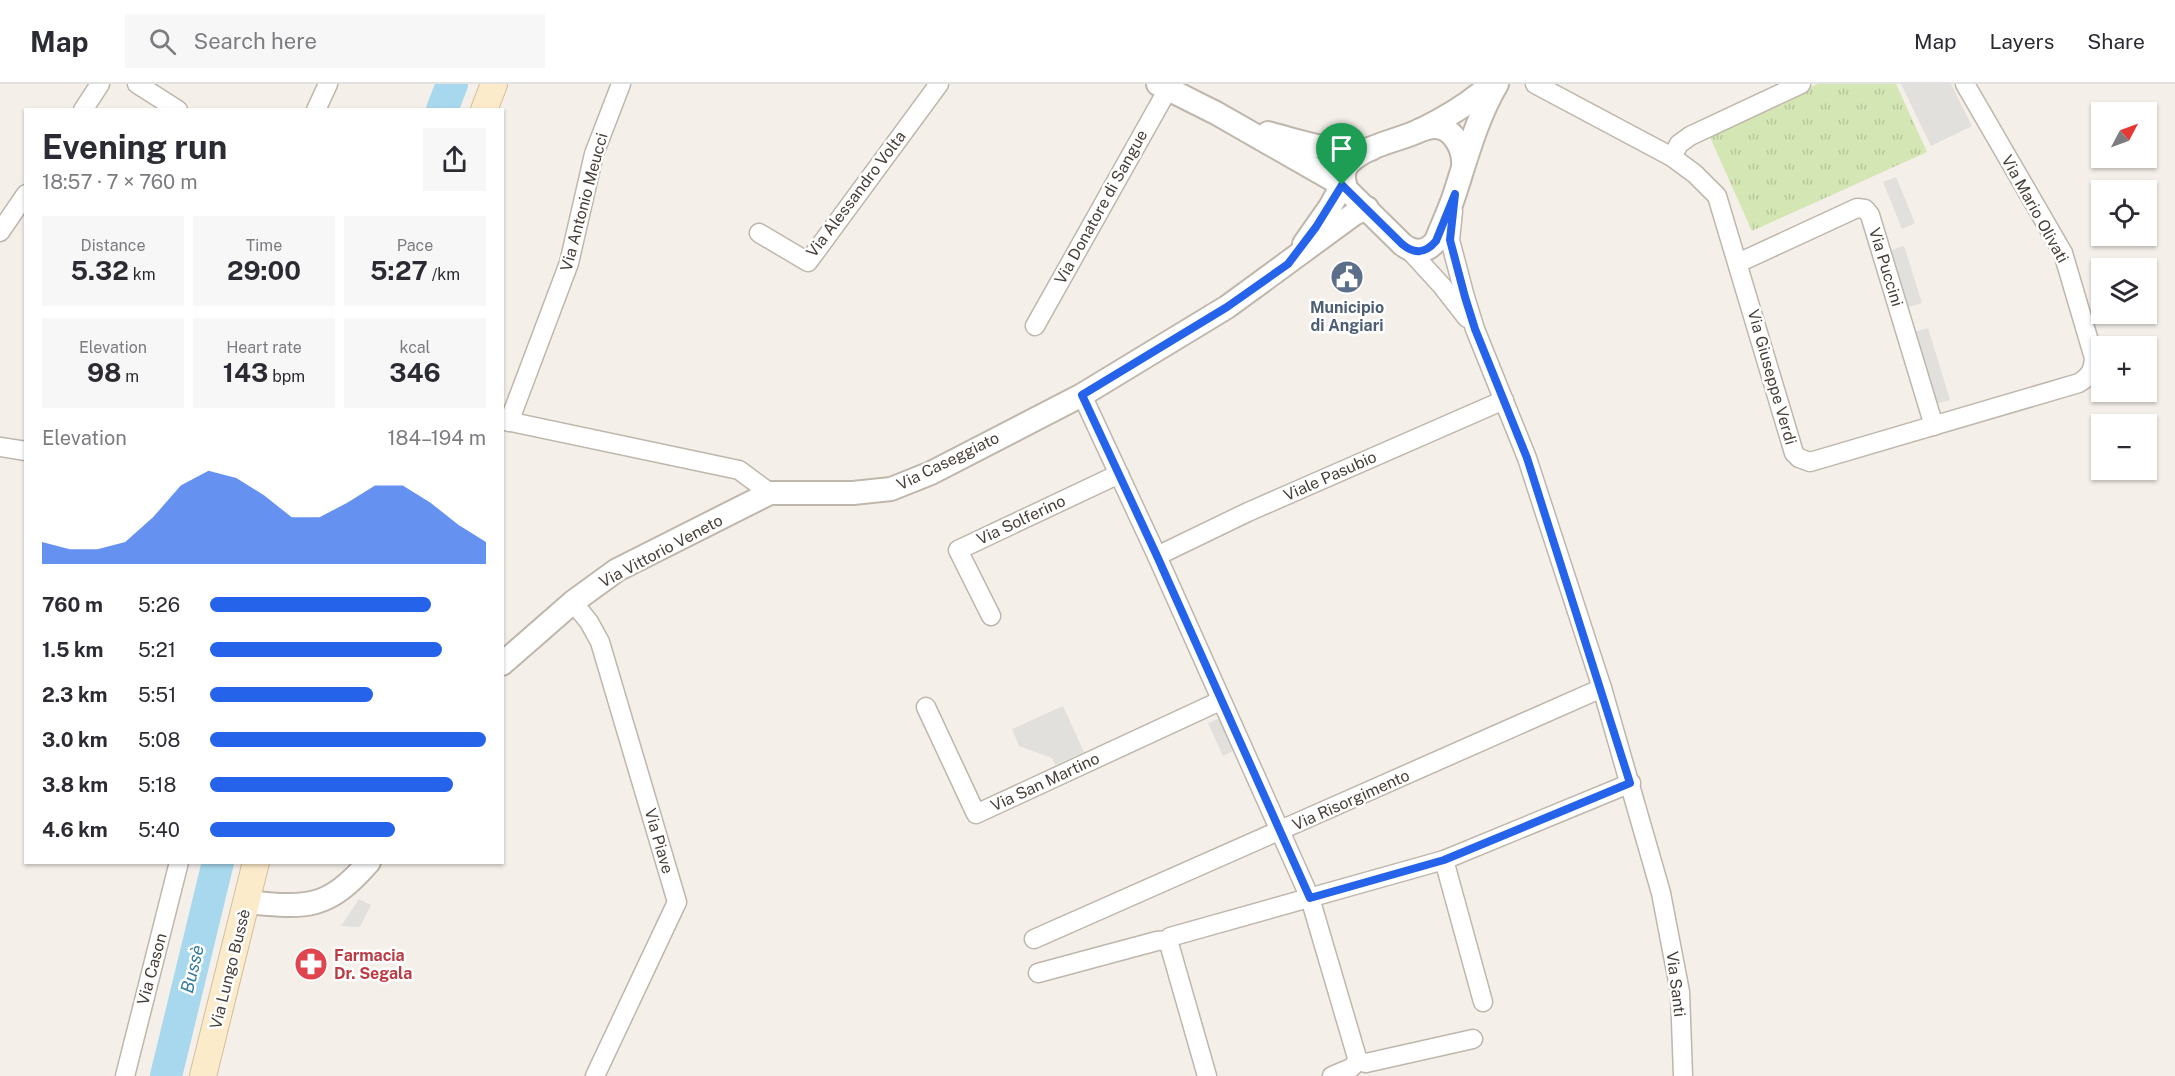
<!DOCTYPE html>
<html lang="en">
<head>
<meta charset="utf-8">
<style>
	body { margin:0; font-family:"Public Sans",sans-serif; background:#f7f7f7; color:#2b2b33; height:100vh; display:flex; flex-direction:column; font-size:22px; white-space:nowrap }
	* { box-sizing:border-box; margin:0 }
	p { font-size:20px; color:#7c7c81 }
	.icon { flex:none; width:33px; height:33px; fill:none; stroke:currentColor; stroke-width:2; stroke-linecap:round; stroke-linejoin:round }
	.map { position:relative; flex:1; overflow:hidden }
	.side { position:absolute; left:24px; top:24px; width:480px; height:756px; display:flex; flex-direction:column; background:#fff; border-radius:0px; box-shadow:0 2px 4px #0004 }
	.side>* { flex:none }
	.needle { width:39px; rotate:49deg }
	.buttons { position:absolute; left:2091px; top:18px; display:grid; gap:12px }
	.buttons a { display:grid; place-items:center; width:66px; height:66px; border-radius:0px; background:#fff; box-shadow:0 2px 4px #0004; font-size:30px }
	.pin { position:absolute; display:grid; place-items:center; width:51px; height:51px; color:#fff; margin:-62px -26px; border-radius:50% 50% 50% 0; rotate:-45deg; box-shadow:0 0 6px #0007 }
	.pin .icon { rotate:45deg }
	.round { display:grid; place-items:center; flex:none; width:63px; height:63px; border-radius:0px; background:#f7f7f7 }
	.overview { display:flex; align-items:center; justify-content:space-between; height:102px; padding:0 18px }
	h1 { font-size:33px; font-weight:700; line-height:45px }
	.stats { display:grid; grid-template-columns:repeat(3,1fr); gap:9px; height:102px; padding:6px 18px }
	.stats div { display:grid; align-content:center; border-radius:0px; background:#f7f7f7; text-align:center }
	.stats b { font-size:26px; font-weight:700 }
	.stats small { font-size:16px; font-weight:400 }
	.stats p { font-size:16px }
	.chart { height:168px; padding:12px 18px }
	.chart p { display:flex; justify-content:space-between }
	.chart svg { width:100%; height:108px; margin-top:6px; fill:#2563eb; opacity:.7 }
	ul { padding:0 18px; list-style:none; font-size:20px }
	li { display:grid; grid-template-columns:96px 72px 1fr; align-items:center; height:45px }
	li i { height:15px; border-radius:8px; background:#2563eb }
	header { display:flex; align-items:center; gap:36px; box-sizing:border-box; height:84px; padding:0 30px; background:#fff; border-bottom:2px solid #e1e1e2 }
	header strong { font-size:28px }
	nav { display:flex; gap:33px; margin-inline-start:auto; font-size:21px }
	.search { width:420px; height:54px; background:#f7f7f7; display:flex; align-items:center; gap:15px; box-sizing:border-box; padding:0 21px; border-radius:0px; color:#7c7c81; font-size:22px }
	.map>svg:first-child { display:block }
	.park { fill:url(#park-tufts) }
	.parking { fill:#e2e0dd }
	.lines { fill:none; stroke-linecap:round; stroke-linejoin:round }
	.river { stroke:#a8d8ed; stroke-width:32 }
	.minor-casing { stroke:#bfb6ac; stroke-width:21 }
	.tertiary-casing { stroke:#bfb6ac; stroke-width:26 }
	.secondary-casing { stroke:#d1be9a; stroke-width:28 }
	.minor { stroke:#fff; stroke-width:18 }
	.tertiary { stroke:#fff; stroke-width:22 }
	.secondary { stroke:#fcebca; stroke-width:26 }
	.route-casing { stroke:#fff; stroke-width:12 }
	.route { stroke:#2563eb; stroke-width:8 }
	.labels { text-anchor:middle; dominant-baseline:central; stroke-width:5; stroke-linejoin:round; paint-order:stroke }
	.street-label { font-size:16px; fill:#473f37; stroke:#fff }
	.service-label { font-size:16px; font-weight:bold; fill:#4e5e75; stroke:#fff }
	.health-label { font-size:16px; font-weight:bold; fill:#be3a42; stroke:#fff; text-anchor:start }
	.water-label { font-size:18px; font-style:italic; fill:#307b9f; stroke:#fff }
</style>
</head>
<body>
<header>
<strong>Map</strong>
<div class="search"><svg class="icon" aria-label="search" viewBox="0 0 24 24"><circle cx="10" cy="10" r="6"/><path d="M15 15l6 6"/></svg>Search here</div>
<nav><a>Map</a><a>Layers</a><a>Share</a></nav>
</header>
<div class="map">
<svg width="2175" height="992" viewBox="0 0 2175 992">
	<defs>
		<pattern id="park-tufts" width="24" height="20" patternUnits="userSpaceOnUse" patternTransform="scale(1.5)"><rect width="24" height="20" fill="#d4e6b3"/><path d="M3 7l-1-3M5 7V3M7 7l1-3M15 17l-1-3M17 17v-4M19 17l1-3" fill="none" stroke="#b7c69b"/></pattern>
	</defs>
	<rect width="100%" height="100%" fill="#f4efe9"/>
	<polygon class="park" points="1818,0 1896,0 1927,68 1752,147 1708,49"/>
	<g class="parking">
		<polygon points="1901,0 1951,0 1972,42 1931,62"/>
		<polygon points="1896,93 1915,139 1902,145 1883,98"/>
		<polygon points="1904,162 1922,219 1908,223 1891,166"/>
		<polygon points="1928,244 1950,316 1936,320 1915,248"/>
		<polygon points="1063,622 1084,668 1055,681 1052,674 1019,662 1012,645"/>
		<polygon points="1220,634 1235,666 1223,672 1208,639"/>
		<polygon points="359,815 371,821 360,843 341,842"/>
	</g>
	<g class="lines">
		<g class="river">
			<polyline points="442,26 452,0"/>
			<polyline points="166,992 218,778"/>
		</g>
		<defs>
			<g id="minor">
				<polyline points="137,0 178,26"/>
				<path d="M1535,0L1672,73L1695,90L1717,112L1794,369L1799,374L1810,378L2079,299C2090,292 2093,287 2094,274L2063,169L1965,0"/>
				<polyline points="83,26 100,0"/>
				<polyline points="316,26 328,0"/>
				<polyline points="1672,73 1679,60 1690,52 1801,0"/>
				<polyline points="1453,127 1450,156 1465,213 1475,245 1527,374 1602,604 1661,809 1680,908 1683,992"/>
				<polyline points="0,148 26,110"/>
				<polyline points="759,149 808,178 939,0"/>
				<polyline points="1410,167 1442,202 1467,234"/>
				<polyline points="1738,179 1857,124 1865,125 1870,131 1934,342"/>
				<polyline points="1035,242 1168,5"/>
				<polyline points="1082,311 1157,472 1310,814 1358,977"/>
				<polyline points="502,336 739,386 770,409"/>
				<polyline points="509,338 569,179 594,70 621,0"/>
				<polyline points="0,363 26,367"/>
				<polyline points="1157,472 1248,428 1504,316"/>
				<polyline points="573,518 589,538 600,558 677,818 595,992"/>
				<polyline points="991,532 958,466 1119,390"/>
				<polyline points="926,623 976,730 1220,617"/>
				<polyline points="1444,776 1483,918"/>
				<polyline points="1034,855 1602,604"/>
				<polyline points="1038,889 1157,857 1168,856"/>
				<polyline points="125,992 179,778"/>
				<polyline points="1207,992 1170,863 1168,856 1170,853 1444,776 1631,699"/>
				<polyline points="1332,992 1351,984 1358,977 1366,979 1473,955"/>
			</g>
			<g id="tertiary">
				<path d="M1158,0L1216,29L1342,101L1402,160C1414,170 1426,169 1436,157C1442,141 1450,125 1455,109C1467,72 1477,34 1497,0"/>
				<path d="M1420,46C1425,45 1430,43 1435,43C1452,43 1463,63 1463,78"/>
				<path d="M1268,49C1301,58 1337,71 1371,65"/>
				<path d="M1304,160L1330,123L1342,101L1345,100C1343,92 1343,85 1349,79C1368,60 1398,57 1421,46C1445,34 1471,19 1491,0"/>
				<polyline points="502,580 573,518 617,486 770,409 853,409 891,405 931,389 1082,311 1227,223 1354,130 1367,124"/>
				<path d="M247,818C307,824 327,826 369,778"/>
			</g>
			<g id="secondary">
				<polyline points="484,26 494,0"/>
				<polyline points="203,992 256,778"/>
			</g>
		</defs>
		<use href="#minor" class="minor-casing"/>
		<use href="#tertiary" class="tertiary-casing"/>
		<use href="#secondary" class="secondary-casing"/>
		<use href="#minor" class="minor"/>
		<use href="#tertiary" class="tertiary"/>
		<use href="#secondary" class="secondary"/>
	</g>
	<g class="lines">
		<defs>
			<path id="route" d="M1342,101L1402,160C1414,170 1425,170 1436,157L1455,110L1450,156L1465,213L1475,245L1527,374L1630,699L1444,776L1310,814L1157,472L1082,311L1227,223L1288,180L1316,143Z"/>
		</defs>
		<use href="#route" class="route-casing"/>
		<use href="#route" class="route"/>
	</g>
	<defs>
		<symbol id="civic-disc" viewBox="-11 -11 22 22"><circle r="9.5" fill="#5c6f8a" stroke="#fff"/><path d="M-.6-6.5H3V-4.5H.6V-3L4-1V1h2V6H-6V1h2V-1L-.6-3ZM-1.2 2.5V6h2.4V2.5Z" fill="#fff"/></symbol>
		<symbol id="pharmacy-disc" viewBox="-11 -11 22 22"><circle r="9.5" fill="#e0444e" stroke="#fff"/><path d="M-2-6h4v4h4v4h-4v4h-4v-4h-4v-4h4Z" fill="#fff"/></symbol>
	</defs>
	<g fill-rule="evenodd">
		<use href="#civic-disc" x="1328" y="174" width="38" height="38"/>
		<use href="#pharmacy-disc" x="292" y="861" width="38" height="38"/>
	</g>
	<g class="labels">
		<g class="street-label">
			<text transform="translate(856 110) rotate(-53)">Via Alessandro Volta</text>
			<text transform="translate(584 118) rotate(-75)">Via Antonio Meucci</text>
			<text transform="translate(1101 123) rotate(-61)">Via Donatore di Sangue</text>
			<text transform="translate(2035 125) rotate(61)">Via Mario Olivati</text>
			<text transform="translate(1886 183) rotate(73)">Via Puccini</text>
			<text transform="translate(1772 293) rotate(74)">Via Giuseppe Verdi</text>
			<text transform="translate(948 377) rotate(-26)">Via Caseggiato</text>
			<text transform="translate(1330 392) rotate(-24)">Viale Pasubio</text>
			<text transform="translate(1021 436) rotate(-25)">Via Solferino</text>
			<text transform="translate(661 467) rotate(-28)">Via Vittorio Veneto</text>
			<text transform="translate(1045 698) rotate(-25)">Via San Martino</text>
			<text transform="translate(1351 716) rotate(-24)">Via Risorgimento</text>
			<text transform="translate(659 757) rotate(74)">Via Piave</text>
			<text transform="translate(152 885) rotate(-75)">Via Cason</text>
			<text transform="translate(230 885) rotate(-76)">Via Lungo Bussè</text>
			<text transform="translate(1676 900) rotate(83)">Via Santi</text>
		</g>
		<g class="service-label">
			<text x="1347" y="223">Municipio<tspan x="1347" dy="18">di Angiari</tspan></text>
		</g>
		<g class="health-label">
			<text x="334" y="871">Farmacia<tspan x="334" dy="18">Dr. Segala</tspan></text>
		</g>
		<g class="water-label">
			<text transform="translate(192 885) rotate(-76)">Bussè</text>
		</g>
	</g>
</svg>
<div class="buttons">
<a><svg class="needle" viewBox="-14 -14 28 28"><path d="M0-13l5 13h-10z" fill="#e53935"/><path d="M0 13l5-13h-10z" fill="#7c7c81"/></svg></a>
<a><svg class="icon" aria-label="locate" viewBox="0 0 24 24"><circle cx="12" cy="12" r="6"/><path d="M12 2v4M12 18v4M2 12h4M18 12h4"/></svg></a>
<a><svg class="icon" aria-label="layers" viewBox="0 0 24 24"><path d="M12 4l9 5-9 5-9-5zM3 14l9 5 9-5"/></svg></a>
<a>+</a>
<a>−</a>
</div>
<div class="pin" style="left:1342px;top:101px;background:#1e9e55"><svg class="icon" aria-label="arrive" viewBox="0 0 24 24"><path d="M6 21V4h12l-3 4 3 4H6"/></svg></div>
<section class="side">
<div class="overview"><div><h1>Evening run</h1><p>18:57 · 7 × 760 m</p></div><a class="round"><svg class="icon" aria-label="share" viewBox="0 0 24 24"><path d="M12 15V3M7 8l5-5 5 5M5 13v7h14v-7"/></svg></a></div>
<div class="stats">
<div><p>Distance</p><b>5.32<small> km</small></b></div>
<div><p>Time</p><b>29:00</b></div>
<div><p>Pace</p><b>5:27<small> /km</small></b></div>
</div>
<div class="stats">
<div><p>Elevation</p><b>98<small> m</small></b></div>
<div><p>Heart rate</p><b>143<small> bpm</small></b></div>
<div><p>kcal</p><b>346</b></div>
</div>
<div class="chart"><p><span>Elevation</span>184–194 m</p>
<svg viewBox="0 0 160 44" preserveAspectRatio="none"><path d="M0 44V35L10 38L20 38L30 35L40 25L50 12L60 6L70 9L80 16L90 25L100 25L110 19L120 12L130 12L140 19L150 28L160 35V44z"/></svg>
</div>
<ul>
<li><b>760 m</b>5:26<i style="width:80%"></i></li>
<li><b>1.5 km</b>5:21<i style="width:84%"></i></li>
<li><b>2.3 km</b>5:51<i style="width:59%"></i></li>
<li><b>3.0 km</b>5:08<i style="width:100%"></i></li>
<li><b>3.8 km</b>5:18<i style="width:88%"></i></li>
<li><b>4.6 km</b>5:40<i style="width:67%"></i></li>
</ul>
</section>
</div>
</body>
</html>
